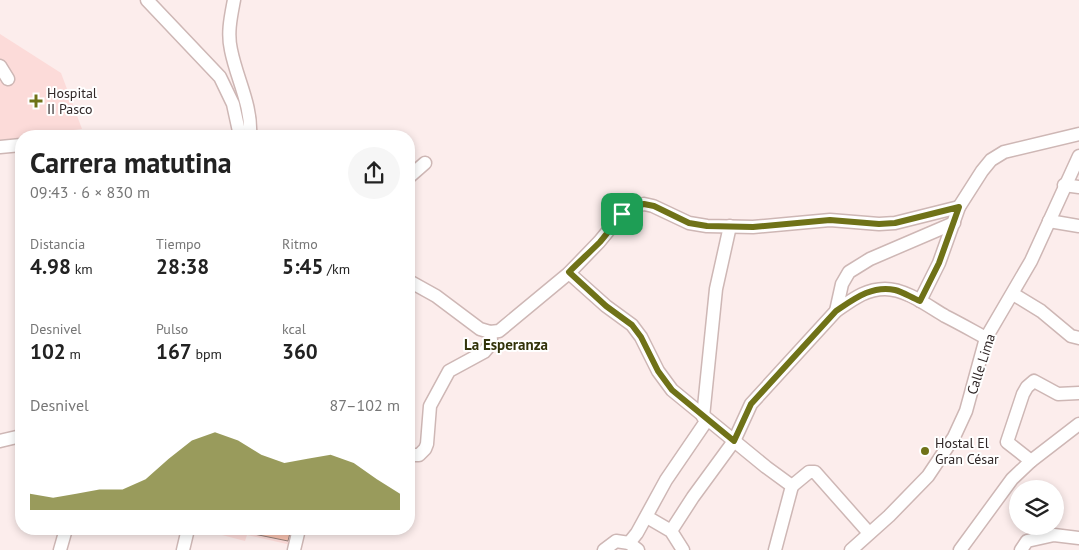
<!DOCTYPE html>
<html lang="es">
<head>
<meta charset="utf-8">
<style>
	body { margin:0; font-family:"PT Sans",sans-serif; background:#f6f6f6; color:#222; height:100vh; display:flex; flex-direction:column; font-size:19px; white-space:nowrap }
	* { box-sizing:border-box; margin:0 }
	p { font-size:16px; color:#767676 }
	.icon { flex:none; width:28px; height:28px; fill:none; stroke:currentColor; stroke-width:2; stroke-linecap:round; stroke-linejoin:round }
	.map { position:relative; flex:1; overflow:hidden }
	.drawer { position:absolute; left:15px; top:130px; width:400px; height:405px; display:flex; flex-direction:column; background:#fff; border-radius:20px; box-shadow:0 2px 8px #0003 }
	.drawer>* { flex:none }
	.buttons { position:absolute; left:1009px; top:480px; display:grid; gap:10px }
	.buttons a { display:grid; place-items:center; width:55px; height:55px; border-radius:50%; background:#fff; box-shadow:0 2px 8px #0003; font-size:25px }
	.pin { position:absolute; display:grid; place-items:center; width:42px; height:42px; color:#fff; margin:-21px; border-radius:10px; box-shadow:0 2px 8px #0006 }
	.round { display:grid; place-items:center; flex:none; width:52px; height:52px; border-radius:26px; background:#f6f6f6 }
	.overview { display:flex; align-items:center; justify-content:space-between; height:85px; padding:0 15px }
	h1 { font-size:28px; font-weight:700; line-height:38px }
	.figures { display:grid; grid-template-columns:repeat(3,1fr); gap:8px; height:85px; padding:5px 15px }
	.figures div { display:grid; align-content:center }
	.figures b { font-size:21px; font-weight:700 }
	.figures small { font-size:14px; font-weight:400 }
	.figures p { font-size:14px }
	.chart { height:140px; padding:10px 15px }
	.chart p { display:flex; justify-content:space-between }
	.chart svg { width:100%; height:90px; margin-top:5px; fill:#6f7218; opacity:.7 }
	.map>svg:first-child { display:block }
	.built { fill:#fcdbd9 }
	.building { fill:#f9c2b0; stroke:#958079; filter:url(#shadow) }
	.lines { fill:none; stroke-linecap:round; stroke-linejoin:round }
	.minor-casing { stroke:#ceb7b5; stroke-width:15 }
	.minor { stroke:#fff; stroke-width:12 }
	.route-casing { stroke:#fff; stroke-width:10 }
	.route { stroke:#6f7218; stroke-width:6 }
	.poi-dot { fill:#6f7218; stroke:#fff; stroke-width:2 }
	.labels { text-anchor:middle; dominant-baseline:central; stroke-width:4; stroke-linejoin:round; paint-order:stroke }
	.poi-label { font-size:14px; fill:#312828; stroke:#fff; text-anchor:start }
	.street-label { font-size:14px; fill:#312828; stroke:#fff }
	.neighbourhood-label { font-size:15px; font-weight:bold; fill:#33340b; stroke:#fff }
</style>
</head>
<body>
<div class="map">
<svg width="1079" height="550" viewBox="0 0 1079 550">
	<defs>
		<filter id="shadow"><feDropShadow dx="3.5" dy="-3.5" stdDeviation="2.5" flood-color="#0004"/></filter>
	</defs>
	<rect width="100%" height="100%" fill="#fcedec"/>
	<g class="built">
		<polygon points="0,34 61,73 82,129 21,136 21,138 0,141"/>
		<polygon points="223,529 295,529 291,545 247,535 245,541 222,535"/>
	</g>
	<polygon class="building" points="244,529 291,529 288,541 244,532"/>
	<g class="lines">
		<defs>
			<g id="minor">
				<polyline points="147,0 220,77 233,104 240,136"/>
				<path d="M234,0C231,16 227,33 231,50C237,80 252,105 250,136"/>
				<polyline points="0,66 8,79"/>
				<polyline points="0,147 21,145"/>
				<polyline points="409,177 425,163"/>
				<polyline points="1064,185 1079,187"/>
				<polyline points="1049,221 1079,226"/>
				<polyline points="569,273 606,306 632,325 641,337 658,371 672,390 766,467 792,486 775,550"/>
				<polyline points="409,281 436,296 480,329 490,332 499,331 569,273 599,242 622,214 634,206 644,204 653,206 689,223 707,226 753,227 830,220 879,224 895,223 959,207"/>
				<polyline points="1013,294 1041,311 1071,336 1079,338"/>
				<polyline points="920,301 939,263 959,207 982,171 991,160 1004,152 1079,134"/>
				<polyline points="836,311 842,284 849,272 870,259 954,223"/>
				<polyline points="703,417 716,289 730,226"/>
				<polyline points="0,441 21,436"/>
				<polyline points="409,455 419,455 425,449 427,444 430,406 449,371 484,352 490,345 491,340 490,332"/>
				<polyline points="1031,461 1007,442 1023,394 1027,387 1034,381 1058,394 1079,393"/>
				<polyline points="792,486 809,472 815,472 869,533"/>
				<polyline points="647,517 671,531 683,550"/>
				<path d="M671,531L693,497L734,441L751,404L836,311C852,300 865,289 885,289C906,289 928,306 945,316C959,323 973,331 986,338"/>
				<polyline points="629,543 637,533 666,480 707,420"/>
				<polyline points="60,550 66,529"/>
				<polyline points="183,550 188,529"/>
				<polyline points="294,550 299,529"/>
				<polyline points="604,550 616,541 629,543 638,550"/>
				<polyline points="851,550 889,516 928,476 954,437 966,411 986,338 1031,261 1079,156"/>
				<polyline points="960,550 1012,479 1031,461 1079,424"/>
				<polyline points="1021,550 1027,541 1054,535 1079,538"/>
			</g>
		</defs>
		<use href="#minor" class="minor-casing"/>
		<use href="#minor" class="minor"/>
	</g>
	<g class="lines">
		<defs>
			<path id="route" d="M644,204L654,206L689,223L707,226L753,227L830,220L879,224L895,223L959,207L939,263L920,301C912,298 903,292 895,290C872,285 854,299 836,311L751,404L734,441L672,390L658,371L641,337L632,325L606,306L569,272C579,262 590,252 600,242C614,226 622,209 644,204Z"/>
		</defs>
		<use href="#route" class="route-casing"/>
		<use href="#route" class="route"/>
	</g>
	<g class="poi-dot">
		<path d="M33.5 93.5h5v5h5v5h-5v5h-5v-5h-5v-5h5z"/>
		<circle cx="925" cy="451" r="5"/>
	</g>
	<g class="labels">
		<g class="poi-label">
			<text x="47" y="93">Hospital<tspan x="47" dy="16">II Pasco</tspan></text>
			<text x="935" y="443">Hostal El<tspan x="935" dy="16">Gran César</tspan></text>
		</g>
		<g class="street-label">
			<text transform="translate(981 364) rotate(-72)">Calle Lima</text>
		</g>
		<g class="neighbourhood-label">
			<text x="506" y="344">La Esperanza</text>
		</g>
	</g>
</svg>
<div class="buttons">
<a><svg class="icon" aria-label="layers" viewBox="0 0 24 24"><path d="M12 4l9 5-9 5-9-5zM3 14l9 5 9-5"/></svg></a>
</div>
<div class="pin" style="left:622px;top:214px;background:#1e9e55"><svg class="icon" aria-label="arrive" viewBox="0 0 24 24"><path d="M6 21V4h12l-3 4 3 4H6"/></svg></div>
<section class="drawer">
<div class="overview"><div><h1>Carrera matutina</h1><p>09:43 · 6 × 830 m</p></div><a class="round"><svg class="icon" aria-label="share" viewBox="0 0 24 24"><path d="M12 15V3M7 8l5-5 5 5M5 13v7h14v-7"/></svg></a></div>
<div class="figures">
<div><p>Distancia</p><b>4.98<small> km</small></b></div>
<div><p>Tiempo</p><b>28:38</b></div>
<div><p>Ritmo</p><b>5:45<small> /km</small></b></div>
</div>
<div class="figures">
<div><p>Desnivel</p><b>102<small> m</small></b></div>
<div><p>Pulso</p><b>167<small> bpm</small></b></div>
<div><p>kcal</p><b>360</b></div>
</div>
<div class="chart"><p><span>Desnivel</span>87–102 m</p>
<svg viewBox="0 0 160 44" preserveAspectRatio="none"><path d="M0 44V36L10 38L20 36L30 34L40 34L50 29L60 19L70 10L80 6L90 10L100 17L110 21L120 19L130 17L140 21L150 29L160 36V44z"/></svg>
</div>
</section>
</div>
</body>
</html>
